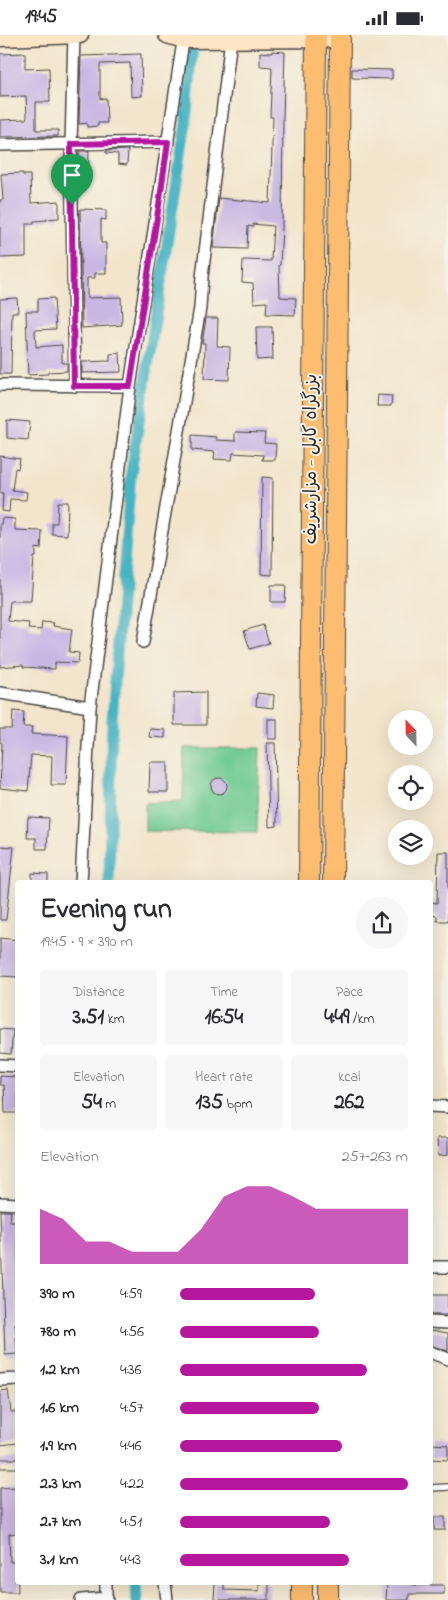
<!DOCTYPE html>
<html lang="en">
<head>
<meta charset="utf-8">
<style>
	body { margin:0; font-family:"Indie Flower","Playpen Sans Arabic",sans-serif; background:#f7f7f7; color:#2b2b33; height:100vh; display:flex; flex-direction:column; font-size:19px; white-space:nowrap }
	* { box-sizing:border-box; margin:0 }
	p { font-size:16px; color:#7c7c81 }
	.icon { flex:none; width:28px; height:28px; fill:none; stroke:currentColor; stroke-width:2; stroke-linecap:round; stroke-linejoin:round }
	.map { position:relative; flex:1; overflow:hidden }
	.details { position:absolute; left:15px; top:845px; width:418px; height:705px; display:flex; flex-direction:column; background:#fff; border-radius:5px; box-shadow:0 5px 20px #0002 }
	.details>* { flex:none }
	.needle { width:32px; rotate:338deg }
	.controls { position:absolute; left:388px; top:675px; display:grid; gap:10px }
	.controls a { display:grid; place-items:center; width:45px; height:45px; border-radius:50%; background:#fff; box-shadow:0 5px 20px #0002; font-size:25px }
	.pin { position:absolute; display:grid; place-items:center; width:42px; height:42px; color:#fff; margin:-51px -21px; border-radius:50% 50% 50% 0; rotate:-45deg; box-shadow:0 0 5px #0007 }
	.pin .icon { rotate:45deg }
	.round { display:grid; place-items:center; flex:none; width:52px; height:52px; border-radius:26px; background:#f7f7f7 }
	.overview { display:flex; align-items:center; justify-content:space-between; height:85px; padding:0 25px }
	h1 { font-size:28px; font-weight:700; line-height:38px }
	.stats { display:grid; grid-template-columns:repeat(3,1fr); gap:8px; height:85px; padding:5px 25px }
	.stats div { display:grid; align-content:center; border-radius:5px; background:#f7f7f7; text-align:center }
	.stats b { font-size:21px; font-weight:700 }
	.stats small { font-size:14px; font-weight:400 }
	.stats p { font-size:14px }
	.chart { height:140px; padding:10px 25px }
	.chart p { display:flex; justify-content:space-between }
	.chart svg { width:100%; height:90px; margin-top:5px; fill:#b5179e; opacity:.7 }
	ul { padding:0 25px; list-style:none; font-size:16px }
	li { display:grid; grid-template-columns:80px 60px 1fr; align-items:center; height:38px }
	li i { height:12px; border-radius:6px; background:#b5179e }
	.status { display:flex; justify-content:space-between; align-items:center; height:35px; padding:0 25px; background:#fff; direction:ltr }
	.status svg { height:14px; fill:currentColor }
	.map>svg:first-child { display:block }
	.green { fill:#73cc93; stroke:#4f7c5f }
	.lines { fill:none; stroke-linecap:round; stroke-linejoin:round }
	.canal { stroke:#47b4c3; stroke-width:11 }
	.building { fill:#c9b6e3 }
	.service-casing { stroke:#494743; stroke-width:8 }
	.minor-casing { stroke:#494743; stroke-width:14 }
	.secondary-casing { stroke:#494743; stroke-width:19 }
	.trunk-casing { stroke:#494743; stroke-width:22 }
	.service { stroke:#fff; stroke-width:5.5 }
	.minor { stroke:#fff; stroke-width:11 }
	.secondary { stroke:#fee5c5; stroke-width:16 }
	.trunk { stroke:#fcbd6f; stroke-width:20 }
	.route-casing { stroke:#fff; stroke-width:10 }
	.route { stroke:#b5179e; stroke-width:6 }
	.labels { text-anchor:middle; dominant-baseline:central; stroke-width:4; stroke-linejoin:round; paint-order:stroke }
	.street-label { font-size:18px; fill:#2b2b2b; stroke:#f7f3e8 }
</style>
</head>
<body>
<div class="status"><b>19:45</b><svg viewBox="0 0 49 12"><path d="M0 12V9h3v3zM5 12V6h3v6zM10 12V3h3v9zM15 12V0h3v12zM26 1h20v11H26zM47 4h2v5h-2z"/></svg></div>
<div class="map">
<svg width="448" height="1565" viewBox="0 0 448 1565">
	<rect width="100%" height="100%" fill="#f7f3e8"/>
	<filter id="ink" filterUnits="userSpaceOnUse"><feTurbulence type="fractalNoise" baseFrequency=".02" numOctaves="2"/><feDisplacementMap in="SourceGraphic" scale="10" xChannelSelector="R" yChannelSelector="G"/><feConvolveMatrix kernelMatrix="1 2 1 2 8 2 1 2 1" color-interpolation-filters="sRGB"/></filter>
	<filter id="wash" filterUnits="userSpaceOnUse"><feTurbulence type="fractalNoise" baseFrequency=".0096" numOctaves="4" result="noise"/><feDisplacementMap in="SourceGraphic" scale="20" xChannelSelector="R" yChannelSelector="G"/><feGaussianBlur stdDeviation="1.12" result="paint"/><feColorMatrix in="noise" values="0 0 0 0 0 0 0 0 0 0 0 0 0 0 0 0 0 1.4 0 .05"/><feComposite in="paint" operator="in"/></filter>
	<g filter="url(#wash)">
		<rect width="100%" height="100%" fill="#f2e5cc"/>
		<polygon class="green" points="184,713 260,713 257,797 145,796 145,768 183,766"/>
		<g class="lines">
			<g class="canal">
				<polyline points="109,848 112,685 131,438 186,88 194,0"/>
				<polyline points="136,1548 137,1565"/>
			</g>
		</g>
		<g id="blocks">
			<g class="building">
				<polygon points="272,16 285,17 283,82 282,192 280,230 279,230 280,262 296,263 295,280 266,279 267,267 254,268 253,248 242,247 243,225 271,226 273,191 253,189 253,192 248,191 247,214 213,213 219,163 270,168 273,82 270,82 272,32 260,31 260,17 272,18"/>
				<polygon points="25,18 25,34 49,33 50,67 36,67 36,95 58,95 58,101 0,102 0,85 26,84 27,81 26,61 0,62 0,19"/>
				<polygon points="141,19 142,61 131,62 130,28 100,29 100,64 106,63 107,88 98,88 98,91 87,92 87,88 79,89 81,21"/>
				<polygon points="352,34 392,35 392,44 352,43"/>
				<polygon points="128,115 127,130 118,129 118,119 106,118 106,116"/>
				<polygon points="79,116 89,116 88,147 79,147"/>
				<polygon points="23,138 23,140 30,140 31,168 59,166 59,183 46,184 47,185 34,186 34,189 26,189 26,222 0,223 0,165 3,165 1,139"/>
				<polygon points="80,174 106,175 106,185 101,184 101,208 106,208 106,238 95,238 95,243 87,243 87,263 121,262 122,290 82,293"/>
				<polygon points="17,263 18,277 12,277 11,339 0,339 0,264"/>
				<polygon points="54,263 56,294 35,295 36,312 62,310 62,328 67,328 67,336 48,337 48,339 28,340 26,276 38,276 38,264"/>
				<polygon points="206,283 218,283 217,311 230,312 229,345 204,344 205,308 202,308 203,303"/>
				<polygon points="256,292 272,292 273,324 257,325"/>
				<polygon points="120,318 121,337 82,338 82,327 110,326 110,319"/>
				<polygon points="378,360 392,361 391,371 377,371"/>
				<polygon points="7,385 30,387 28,405 7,403"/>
				<polygon points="235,397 265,398 264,408 276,409 275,425 262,425 263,420 233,418 232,425 214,424 215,417 192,415 192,400 216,402 216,405 235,406"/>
				<polygon points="0,421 20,424 18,434 15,433 12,455 27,457 26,465 10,464 9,477 2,476 3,458 0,458"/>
				<polygon points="262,442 273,443 272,540 261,539"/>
				<polygon points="58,467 68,467 67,500 52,499 52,488 57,488"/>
				<polygon points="2,483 15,484 15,495 42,496 41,514 36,513 36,522 34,522 31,566 10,566 8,586 29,588 28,594 41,595 42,587 54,588 53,591 72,594 69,617 79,618 78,628 55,627 55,634 23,632 23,630 0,632 0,489 1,489"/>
				<polygon points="271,550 286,550 285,567 271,567"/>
				<polygon points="263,590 269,608 250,614 244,596"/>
				<polygon points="206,657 206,690 174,690 174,658"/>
				<polygon points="257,658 274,660 273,673 256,671"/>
				<polygon points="13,676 24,677 23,692 32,692 31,699 68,701 66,750 51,750 52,721 31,720 28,756 0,753 2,708 0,707 0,694 12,694"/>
				<rect x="268" y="684" width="9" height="20"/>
				<polygon points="150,694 165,695 165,703 149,702"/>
				<polygon points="267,708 275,708 277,791 269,792"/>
				<polygon points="150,727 168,727 168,757 149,757"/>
				<circle cx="219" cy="751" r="8"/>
				<polygon points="28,782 49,783 47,814 36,814 36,803 27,803"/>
				<polygon points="0,811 14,812 6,885 0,885"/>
				<polygon points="438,817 448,817 448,886 437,886 437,881 430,880 430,867 437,868"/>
				<polygon points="32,838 48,839 48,848 32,848"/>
				<polygon points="0,903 18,905 18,942 0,941"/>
				<polygon points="0,994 13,995 11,1019 0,1018"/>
				<polygon points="0,1041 17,1042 18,1078 5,1078 4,1050 0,1050"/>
				<polygon points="437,1103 448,1103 448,1120 438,1121"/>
				<polygon points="0,1176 11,1176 10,1187 18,1187 18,1288 15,1288 17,1319 5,1320"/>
				<rect x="430" y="1260" width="18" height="20"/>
				<polygon points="430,1295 448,1298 448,1316 430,1310"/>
				<polygon points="8,1355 11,1377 18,1377 18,1408 0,1410 0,1356"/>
				<polygon points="430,1409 448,1410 448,1425 430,1424"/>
				<rect x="0" y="1424" width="18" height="9"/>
				<polygon points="18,1452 18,1498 9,1499 10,1527 17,1527 18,1557 0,1557 0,1453"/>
				<rect x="434" y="1482" width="11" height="13"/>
				<polygon points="215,1548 224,1548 224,1555 259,1556 259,1548 269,1548 269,1565 214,1565"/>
				<polygon points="387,1548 413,1548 413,1550 444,1550 444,1559 409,1559 409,1565 386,1565"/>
			</g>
		</g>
	</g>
	<g filter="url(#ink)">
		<use href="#blocks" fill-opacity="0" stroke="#494743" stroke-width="1"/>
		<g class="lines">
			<defs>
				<polyline id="service" points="430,1453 448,1452"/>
				<g id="minor">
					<polyline points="74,0 71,109 75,351"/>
					<polyline points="0,110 168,107"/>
					<polyline points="0,350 130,351"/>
					<polyline points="143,607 200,273 202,242 231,4"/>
					<polyline points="0,658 90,672"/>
					<polyline points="81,848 90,672 130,351 184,0"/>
					<polyline points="0,1030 18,1031"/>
					<polyline points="430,1071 448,1072"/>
					<polyline points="0,1168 18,1169"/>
					<polyline points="430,1232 448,1232"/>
					<polyline points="430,1287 448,1288"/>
					<polyline points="430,1317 448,1324"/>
					<polyline points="0,1345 18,1344"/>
					<polyline points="106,1548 106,1565"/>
					<polyline points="165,1548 167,1565"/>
					<polyline points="81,1565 107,1563"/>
				</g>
				<g id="secondary">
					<polyline points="167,0 184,5 340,4"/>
					<polyline points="0,3 80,0"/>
				</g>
				<g id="trunk">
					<polyline points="309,848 316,0"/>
					<polyline points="333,848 340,0"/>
					<polyline points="302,1565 302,1548"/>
					<polyline points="328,1565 328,1548"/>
				</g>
			</defs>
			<use href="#service" class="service-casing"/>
			<use href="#minor" class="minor-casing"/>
			<use href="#secondary" class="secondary-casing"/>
			<use href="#trunk" class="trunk-casing"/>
			<use href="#service" class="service"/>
			<use href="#minor" class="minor"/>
			<use href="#secondary" class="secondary"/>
			<use href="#trunk" class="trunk"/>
		</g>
	</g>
	<g class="lines" filter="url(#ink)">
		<defs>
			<polygon id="route" points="168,107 159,170 130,351 74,351 71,109"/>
		</defs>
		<use href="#route" class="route-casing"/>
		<use href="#route" class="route"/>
	</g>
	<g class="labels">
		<g class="street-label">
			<text transform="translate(312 424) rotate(-90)">بزرگراه کابل - مزارشریف</text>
		</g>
	</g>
</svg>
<div class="controls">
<a><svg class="needle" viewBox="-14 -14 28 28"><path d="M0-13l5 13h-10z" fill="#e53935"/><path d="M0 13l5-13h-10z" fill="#7c7c81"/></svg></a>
<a><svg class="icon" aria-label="locate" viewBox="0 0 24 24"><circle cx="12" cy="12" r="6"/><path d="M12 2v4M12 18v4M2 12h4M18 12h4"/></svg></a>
<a><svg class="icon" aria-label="layers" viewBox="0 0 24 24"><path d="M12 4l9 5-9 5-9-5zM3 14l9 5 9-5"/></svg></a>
</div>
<div class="pin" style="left:72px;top:170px;background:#1e9e55"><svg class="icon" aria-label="arrive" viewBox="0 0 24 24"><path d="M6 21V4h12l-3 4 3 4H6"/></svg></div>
<section class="details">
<div class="overview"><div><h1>Evening run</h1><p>19:45 · 9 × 390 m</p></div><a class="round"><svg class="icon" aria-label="share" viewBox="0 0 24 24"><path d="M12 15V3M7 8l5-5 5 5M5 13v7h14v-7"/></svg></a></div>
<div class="stats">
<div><p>Distance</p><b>3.51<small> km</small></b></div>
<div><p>Time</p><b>16:54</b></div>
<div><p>Pace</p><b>4:49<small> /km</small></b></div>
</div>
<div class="stats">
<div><p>Elevation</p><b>54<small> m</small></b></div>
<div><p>Heart rate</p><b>135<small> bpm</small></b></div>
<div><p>kcal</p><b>262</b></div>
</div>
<div class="chart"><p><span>Elevation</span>257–263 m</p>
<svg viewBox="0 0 160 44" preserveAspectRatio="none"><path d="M0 44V17L10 22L20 33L30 33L40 38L50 38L60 38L70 27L80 11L90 6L100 6L110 11L120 17L130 17L140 17L150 17L160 17V44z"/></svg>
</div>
<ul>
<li><b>390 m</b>4:59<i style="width:59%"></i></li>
<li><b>780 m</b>4:56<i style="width:61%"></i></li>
<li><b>1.2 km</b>4:36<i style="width:82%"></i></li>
<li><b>1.6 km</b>4:57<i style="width:61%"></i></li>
<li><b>1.9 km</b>4:46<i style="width:71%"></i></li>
<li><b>2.3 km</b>4:22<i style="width:100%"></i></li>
<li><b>2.7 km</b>4:51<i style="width:66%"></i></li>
<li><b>3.1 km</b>4:43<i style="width:74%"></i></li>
</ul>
</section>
</div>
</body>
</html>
